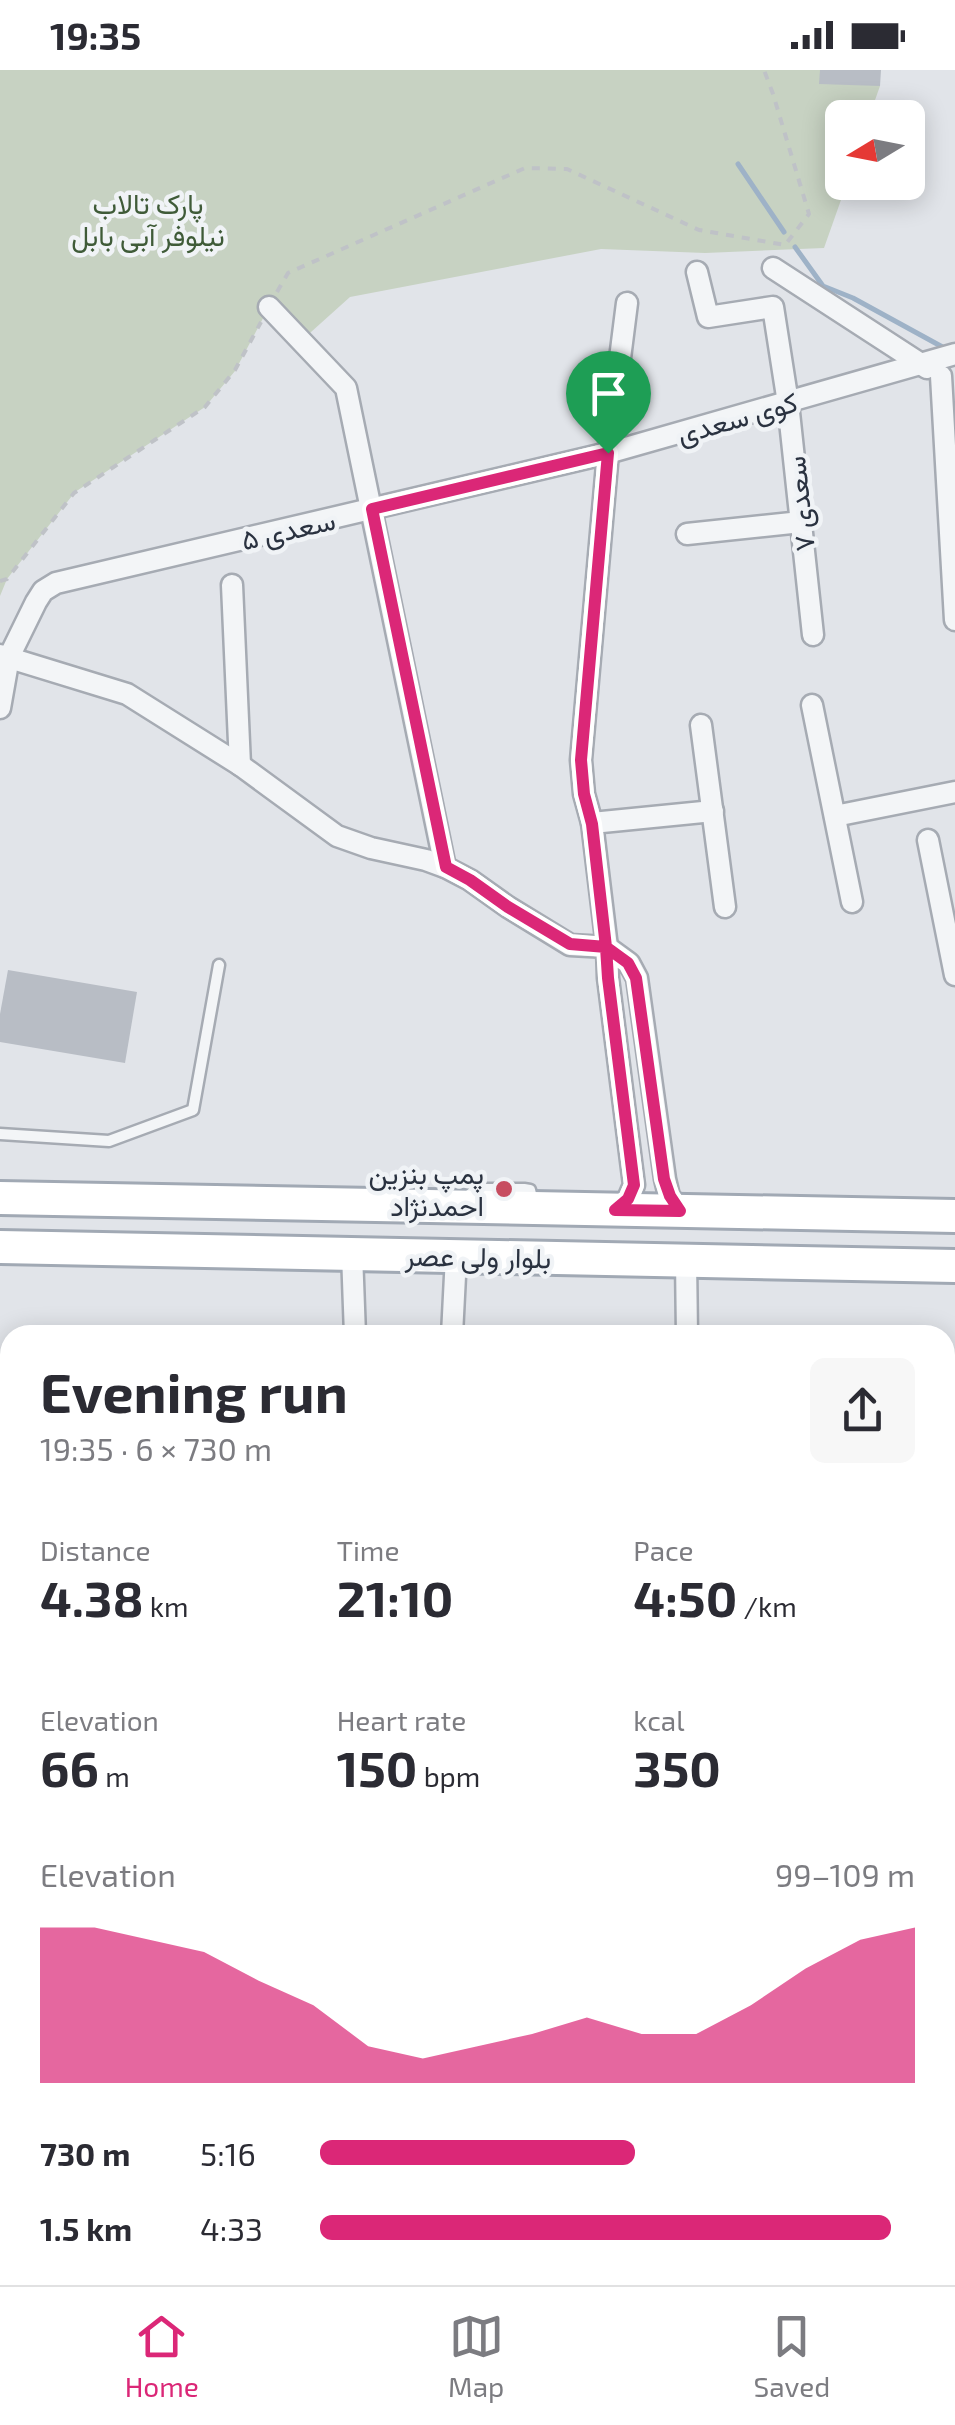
<!DOCTYPE html>
<html lang="en">
<head>
<meta charset="utf-8">
<style>
	body { margin:0; font-family:"Exo 2",Vazirmatn,sans-serif; background:#f7f7f7; color:#2b2b33; height:100vh; display:flex; flex-direction:column; font-size:38px; white-space:nowrap }
	* { box-sizing:border-box; margin:0 }
	p { font-size:32px; color:#7c7c81 }
	.icon { flex:none; width:55px; height:55px; fill:none; stroke:currentColor; stroke-width:2; stroke-linecap:round; stroke-linejoin:round }
	.map { position:relative; flex:1; overflow:hidden }
	.panel { position:absolute; left:0px; top:1255px; width:955px; height:960px; display:flex; flex-direction:column; background:#fff; border-radius:30px 30px 0 0; box-shadow:0 5px 25px #0003 }
	.panel>* { flex:none }
	.needle { width:65px; rotate:260deg }
	.fabs { position:absolute; left:825px; top:30px; display:grid; gap:20px }
	.fabs a { display:grid; place-items:center; width:100px; height:100px; border-radius:15px; background:#fff; box-shadow:0 5px 25px #0003; font-size:50px }
	.pin { position:absolute; display:grid; place-items:center; width:85px; height:85px; color:#fff; margin:-102px -42px; border-radius:50% 50% 50% 0; rotate:-45deg; box-shadow:0 0 10px #0007 }
	.pin .icon { rotate:45deg }
	.round { display:grid; place-items:center; flex:none; width:105px; height:105px; border-radius:15px; background:#f7f7f7 }
	.headline { display:flex; align-items:center; justify-content:space-between; height:170px; padding:0 40px }
	h1 { font-size:55px; font-weight:700; line-height:75px }
	.figures { display:grid; grid-template-columns:repeat(3,1fr); gap:15px; height:170px; padding:10px 40px }
	.figures div { display:grid; align-content:center }
	.figures b { font-size:50px; font-weight:700 }
	.figures small { font-size:28px; font-weight:400 }
	.figures p { font-size:28px }
	.chart { height:280px; padding:20px 40px }
	.chart p { display:flex; justify-content:space-between }
	.chart svg { width:100%; height:180px; margin-top:10px; fill:#db2777; opacity:.7 }
	ul { padding:0 40px; list-style:none; font-size:32px }
	li { display:grid; grid-template-columns:160px 120px 1fr; align-items:center; height:75px }
	li i { height:25px; border-radius:12px; background:#db2777 }
	.status { display:flex; justify-content:space-between; align-items:center; height:70px; padding:0 50px; background:#fff; direction:ltr }
	.status svg { height:28px; fill:currentColor }
	.menu { display:flex; justify-content:space-around; align-items:center; height:140px; border-top:2px solid #e1e1e2; background:#fff; font-size:28px; color:#7c7c81 }
	.menu a { display:grid; justify-items:center; gap:5px }
	.menu .on { color:#db2777 }
	.map>svg:first-child { display:block }
	.green { fill:#c7d2c2 }
	.lines { fill:none; stroke-linecap:round; stroke-linejoin:round }
	.stream { stroke:#9eb2c7; stroke-width:5 }
	.building { fill:#b8bdc5 }
	.service-casing { stroke:#a6abb3; stroke-width:15 }
	.minor-casing { stroke:#a6abb3; stroke-width:25 }
	.primary-casing { stroke:#a1a9b4; stroke-width:38 }
	.path { stroke:#bfc2c7; stroke-width:4; stroke-dasharray:8 8; stroke-linecap:butt }
	.service { stroke:#f3f5f7; stroke-width:10 }
	.minor { stroke:#f3f5f7; stroke-width:20 }
	.primary { stroke:#fff; stroke-width:32 }
	.route-casing { stroke:#fff; stroke-width:20 }
	.route { stroke:#db2777; stroke-width:12 }
	.poi-dot { fill:#c74d60; stroke:#f0f3f6; stroke-width:4 }
	.labels { text-anchor:middle; dominant-baseline:central; stroke-width:9; stroke-linejoin:round; paint-order:stroke }
	.park-label { font-size:28px; fill:#3f5b38; stroke:#f0f3f6 }
	.street-label { font-size:28px; fill:#2a3240; stroke:#f0f3f6 }
	.poi-label { font-size:28px; fill:#2a3240; stroke:#f0f3f6; text-anchor:end }
</style>
</head>
<body>
<div class="status"><b>19:35</b><svg viewBox="0 0 49 12"><path d="M0 12V9h3v3zM5 12V6h3v6zM10 12V3h3v9zM15 12V0h3v12zM26 1h20v11H26zM47 4h2v5h-2z"/></svg></div>
<div class="map">
<svg width="955" height="2215" viewBox="0 0 955 2215">
	<rect width="100%" height="100%" fill="#e1e4e9"/>
	<polygon class="green" points="0,0 822,0 880,16 869,47 842,48 842,112 847,113 824,178 705,183 601,179 350,227 301,271 269,237 235,301 205,337 75,422 7,509 0,526"/>
	<g class="lines">
		<g class="stream">
			<polyline points="738,94 784,162"/>
			<polyline points="795,177 823,216 853,228 948,280"/>
			<polyline points="945,1529 955,1525"/>
			<polyline points="0,1552 10,1550"/>
		</g>
	</g>
	<g class="building">
		<polygon points="820,0 881,0 880,16 819,14"/>
		<polygon points="8,900 137,922 125,993 0,972 0,944"/>
	</g>
	<g class="lines">
		<defs>
			<g id="service">
				<polyline points="0,1064 109,1071 193,1040 219,895"/>
				<polyline points="464,1129 477,1119 524,1119 530,1120 533,1132"/>
			</g>
			<g id="minor">
				<polyline points="773,198 927,298"/>
				<polyline points="697,202 708,247 773,237 788,333 813,565"/>
				<polyline points="269,237 346,318 445,797"/>
				<polyline points="941,306 955,550"/>
				<polyline points="687,464 801,452"/>
				<polyline points="232,515 240,695"/>
				<polyline points="0,585 127,624 240,695 337,766 371,778 426,790 445,797 470,810 508,837 570,875 607,877 592,753 584,724 581,690 608,383 627,233"/>
				<polyline points="812,635 852,832"/>
				<polyline points="0,638 9,587 36,532 43,521 56,513 608,383 955,284"/>
				<polyline points="701,655 725,837"/>
				<polyline points="835,746 955,722"/>
				<polyline points="592,753 713,741"/>
				<polyline points="928,770 955,905"/>
				<polyline points="615,1140 628,1129 634,1115 608,908 607,877 629,893 637,908 665,1109 669,1126 680,1141"/>
				<polyline points="352,1183 355,1265"/>
				<polyline points="686,1190 687,1265"/>
				<polyline points="452,1265 456,1186"/>
				<polyline points="0,1343 10,1344"/>
				<polyline points="6,1493 10,1455"/>
				<polyline points="945,1508 955,1504"/>
				<polyline points="0,1537 10,1536"/>
				<polyline points="945,1567 955,1608"/>
				<polyline points="0,1572 10,1571"/>
				<polyline points="0,1693 10,1691"/>
				<polyline points="4,1771 10,1802"/>
				<polyline points="0,1835 10,1833"/>
				<polyline points="945,1899 955,1896"/>
				<polyline points="945,2114 955,2112"/>
				<polyline points="140,2205 141,2215"/>
				<polyline points="417,2205 420,2215"/>
				<polyline points="620,2205 620,2215"/>
				<polyline points="254,2211 270,2215"/>
				<polyline points="71,2215 71,2212"/>
				<polyline points="341,2215 343,2212"/>
				<polyline points="690,2215 691,2205"/>
				<polyline points="943,2215 944,2205"/>
			</g>
			<g id="primary">
				<polyline points="0,1128 955,1146"/>
				<polyline points="0,1177 955,1196"/>
			</g>
		</defs>
		<use href="#service" class="service-casing"/>
		<use href="#minor" class="minor-casing"/>
		<use href="#primary" class="primary-casing"/>
		<g class="path">
			<polyline points="277,222 288,203 525,98 567,99 699,160 785,175 809,144 773,24 764,0"/>
			<polyline points="0,511 7,509 74,423 205,337 235,300 261,252"/>
			<polyline points="829,2215 829,2205"/>
		</g>
		<use href="#service" class="service"/>
		<use href="#minor" class="minor"/>
		<use href="#primary" class="primary"/>
	</g>
	<g class="lines">
		<defs>
			<polyline id="route" points="608,383 372,439 446,797 470,810 508,837 570,874 606,877 608,908 634,1115 628,1129 615,1140 680,1141 670,1126 664,1109 636,908 628,893 606,877 592,754 584,724 581,690 608,383"/>
		</defs>
		<use href="#route" class="route-casing"/>
		<use href="#route" class="route"/>
	</g>
	<circle class="poi-dot" cx="504" cy="1119" r="10"/>
	<g class="labels">
		<g class="park-label">
			<text x="148" y="133">پارک تالاب<tspan x="148" dy="32">نیلوفر آبی بابل</tspan></text>
		</g>
		<g class="street-label">
			<text transform="translate(737 347) rotate(-16)">کوی سعدی</text>
			<text transform="translate(799 434) rotate(-96)">سعدی ۷</text>
			<text transform="translate(288 459) rotate(-13)">سعدی ۵</text>
			<text transform="translate(478 1186) rotate(1)">بلوار ولی عصر</text>
		</g>
		<g class="poi-label">
			<text x="484" y="1103">پمپ بنزین<tspan x="484" dy="32">احمدنژاد</tspan></text>
		</g>
	</g>
</svg>
<div class="fabs">
<a><svg class="needle" viewBox="-14 -14 28 28"><path d="M0-13l5 13h-10z" fill="#e53935"/><path d="M0 13l5-13h-10z" fill="#7c7c81"/></svg></a>
</div>
<div class="pin" style="left:608px;top:383px;background:#1e9e55"><svg class="icon" aria-label="arrive" viewBox="0 0 24 24"><path d="M6 21V4h12l-3 4 3 4H6"/></svg></div>
<section class="panel">
<div class="headline"><div><h1>Evening run</h1><p>19:35 · 6 × 730 m</p></div><a class="round"><svg class="icon" aria-label="share" viewBox="0 0 24 24"><path d="M12 15V3M7 8l5-5 5 5M5 13v7h14v-7"/></svg></a></div>
<div class="figures">
<div><p>Distance</p><b>4.38<small> km</small></b></div>
<div><p>Time</p><b>21:10</b></div>
<div><p>Pace</p><b>4:50<small> /km</small></b></div>
</div>
<div class="figures">
<div><p>Elevation</p><b>66<small> m</small></b></div>
<div><p>Heart rate</p><b>150<small> bpm</small></b></div>
<div><p>kcal</p><b>350</b></div>
</div>
<div class="chart"><p><span>Elevation</span>99–109 m</p>
<svg viewBox="0 0 160 44" preserveAspectRatio="none"><path d="M0 44V6L10 6L20 9L30 12L40 19L50 25L60 35L70 38L80 35L90 32L100 28L110 32L120 32L130 25L140 16L150 9L160 6V44z"/></svg>
</div>
<ul>
<li><b>730 m</b>5:16<i style="width:53%"></i></li>
<li><b>1.5 km</b>4:33<i style="width:96%"></i></li>
</ul>
</section>
</div>
<nav class="menu">
<a class="on"><svg class="icon" aria-label="home" viewBox="0 0 24 24"><path d="M3 11l9-7 9 7M6 9v11h12V9"/></svg>Home</a>
<a><svg class="icon" aria-label="map" viewBox="0 0 24 24"><path d="M3 6l6-2 6 2 6-2v14l-6 2-6-2-6 2zM9 4v14M15 6v14"/></svg>Map</a>
<a><svg class="icon" aria-label="saved" viewBox="0 0 24 24"><path d="M7 4h10v16l-5-4-5 4z"/></svg>Saved</a>
</nav>
</body>
</html>
